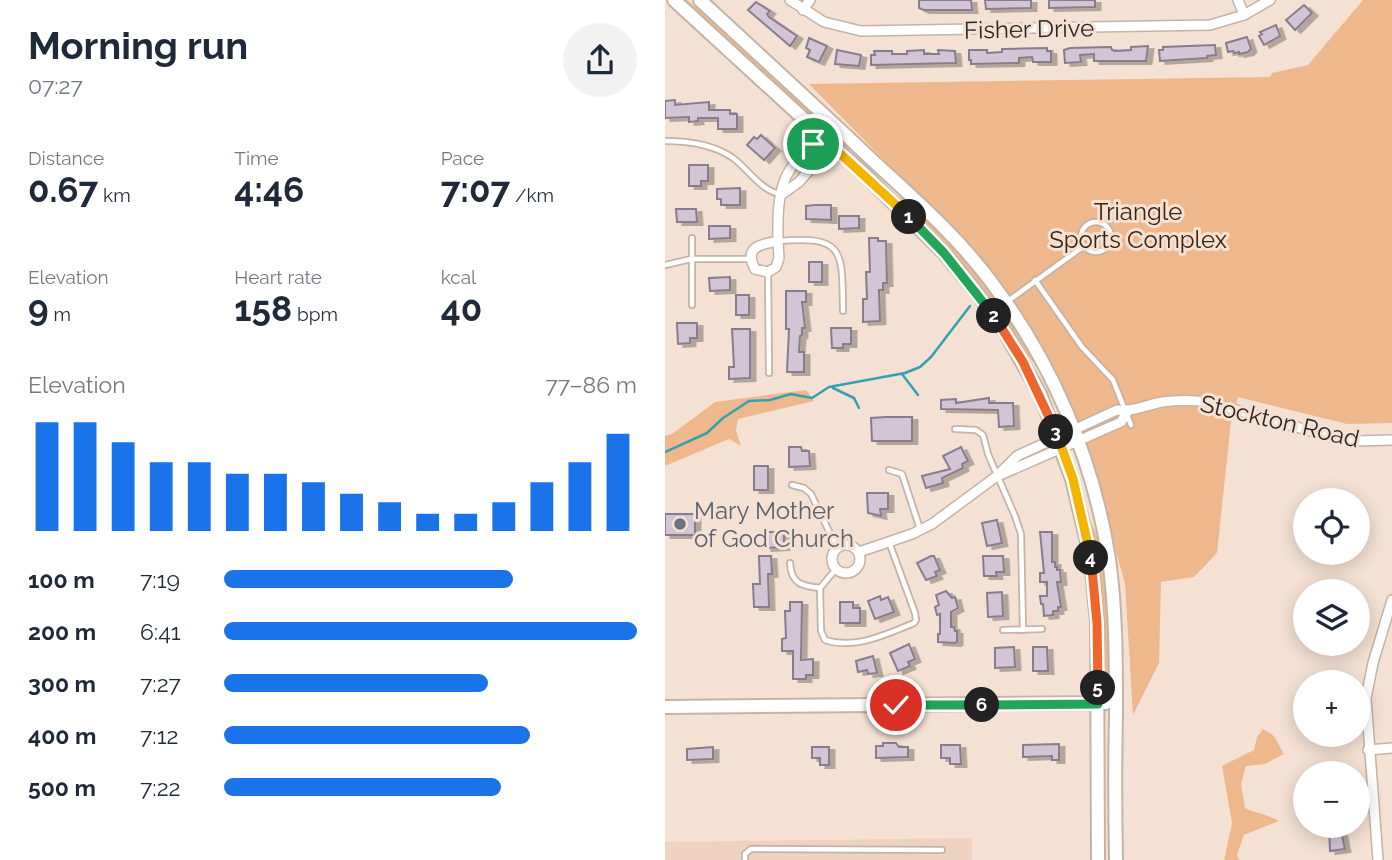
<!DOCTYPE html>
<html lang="en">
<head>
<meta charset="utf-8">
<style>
	body { margin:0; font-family:Raleway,sans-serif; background:#f2f2f3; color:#1f2937; height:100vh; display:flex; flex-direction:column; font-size:26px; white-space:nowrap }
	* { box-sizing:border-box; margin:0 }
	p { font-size:23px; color:#747a83 }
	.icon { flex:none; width:38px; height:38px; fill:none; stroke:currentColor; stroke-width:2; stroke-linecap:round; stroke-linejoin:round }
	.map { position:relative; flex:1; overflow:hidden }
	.drawer { display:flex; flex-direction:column; background:#fff; width:665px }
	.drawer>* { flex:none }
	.buttons { position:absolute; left:628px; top:488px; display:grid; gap:14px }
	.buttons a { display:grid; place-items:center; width:77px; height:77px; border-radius:50%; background:#fff; box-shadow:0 4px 18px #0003; font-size:35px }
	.pin { position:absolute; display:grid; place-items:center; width:60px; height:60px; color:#fff; margin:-30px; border:4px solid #fff; border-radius:50%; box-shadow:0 2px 7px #0007 }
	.km { position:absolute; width:35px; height:35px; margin:-18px; border-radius:50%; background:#222; color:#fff; font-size:19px; line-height:35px; text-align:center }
	.round { display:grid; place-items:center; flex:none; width:74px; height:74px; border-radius:37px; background:#f2f2f3 }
	.overview { display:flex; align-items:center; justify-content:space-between; height:119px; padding:0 28px }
	h1 { font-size:38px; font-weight:700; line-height:52px }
	.metrics { display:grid; grid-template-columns:repeat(3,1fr); gap:10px; height:119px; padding:7px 28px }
	.metrics div { display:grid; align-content:center }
	.metrics b { font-size:35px; font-weight:700 }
	.metrics small { font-size:19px; font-weight:400 }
	.metrics p { font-size:19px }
	.chart { height:196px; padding:14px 28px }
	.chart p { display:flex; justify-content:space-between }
	.chart svg { width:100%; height:126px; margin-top:7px; stroke:#1a73e8; stroke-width:6 }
	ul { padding:0 28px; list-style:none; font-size:23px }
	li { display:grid; grid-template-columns:112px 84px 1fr; align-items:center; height:52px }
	li i { height:18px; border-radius:9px; background:#1a73e8 }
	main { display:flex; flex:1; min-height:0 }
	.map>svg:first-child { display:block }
	.built { fill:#edd3c0 }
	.green { fill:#eeb88c }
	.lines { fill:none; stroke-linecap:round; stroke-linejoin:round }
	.stream { stroke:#34a1b1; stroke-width:2.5 }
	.building { fill:#d3c5d6; stroke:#897c8c; stroke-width:2; filter:url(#shadow) }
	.lane-casing { stroke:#c5b3a5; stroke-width:8 }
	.street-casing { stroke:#c5b3a5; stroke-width:12 }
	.secondary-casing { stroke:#c5b3a5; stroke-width:16 }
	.lane { stroke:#fff; stroke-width:4.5 }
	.street { stroke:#fff; stroke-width:9 }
	.secondary { stroke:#fff; stroke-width:12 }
	.split-1-casing { stroke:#fff; stroke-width:14 }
	.split-2-casing { stroke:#fff; stroke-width:14 }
	.split-3-casing { stroke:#fff; stroke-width:14 }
	.split-4-casing { stroke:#fff; stroke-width:14 }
	.split-5-casing { stroke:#fff; stroke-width:14 }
	.split-6-casing { stroke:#fff; stroke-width:14 }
	.split-7-casing { stroke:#fff; stroke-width:14 }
	.split-1 { stroke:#f5b400; stroke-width:9 }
	.split-2 { stroke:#22a559; stroke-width:9 }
	.split-3 { stroke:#f0652b; stroke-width:9 }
	.split-4 { stroke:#f5b400; stroke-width:9 }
	.split-5 { stroke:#f0652b; stroke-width:9 }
	.split-6 { stroke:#22a559; stroke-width:9 }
	.split-7 { stroke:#22a559; stroke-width:9 }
	.worship-dot { fill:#6b7280; stroke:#f4e1d3; stroke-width:2.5 }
	.labels { text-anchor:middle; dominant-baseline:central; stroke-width:6; stroke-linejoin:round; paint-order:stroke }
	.street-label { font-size:24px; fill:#2d2620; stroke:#f4e1d3 }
	.park-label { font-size:24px; fill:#3e240e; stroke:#f4e1d3 }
	.worship-label { font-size:24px; fill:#5b616d; stroke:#f4e1d3; text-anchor:start }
</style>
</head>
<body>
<main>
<section class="drawer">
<div class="overview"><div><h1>Morning run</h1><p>07:27</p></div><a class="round"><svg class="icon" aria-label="share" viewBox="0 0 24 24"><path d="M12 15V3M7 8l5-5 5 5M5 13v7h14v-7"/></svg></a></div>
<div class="metrics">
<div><p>Distance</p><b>0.67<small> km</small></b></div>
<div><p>Time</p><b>4:46</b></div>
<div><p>Pace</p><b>7:07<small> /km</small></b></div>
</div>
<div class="metrics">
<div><p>Elevation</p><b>9<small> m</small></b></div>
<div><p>Heart rate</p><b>158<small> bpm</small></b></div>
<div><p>kcal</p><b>40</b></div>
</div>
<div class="chart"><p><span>Elevation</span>77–86 m</p>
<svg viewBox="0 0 160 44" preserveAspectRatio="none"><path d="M5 44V6M15 44V6M25 44V13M35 44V20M45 44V20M55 44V24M65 44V24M75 44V27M85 44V31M95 44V34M105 44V38M115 44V38M125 44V34M135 44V27M145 44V20M155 44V10"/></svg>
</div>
<ul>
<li><b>100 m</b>7:19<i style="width:70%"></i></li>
<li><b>200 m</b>6:41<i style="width:100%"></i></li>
<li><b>300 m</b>7:27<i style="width:64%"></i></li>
<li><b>400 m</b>7:12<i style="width:74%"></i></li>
<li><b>500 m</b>7:22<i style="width:67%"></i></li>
</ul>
</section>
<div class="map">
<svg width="727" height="860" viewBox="0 0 727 860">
	<defs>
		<filter id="shadow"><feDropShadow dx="5.5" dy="3" stdDeviation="0" flood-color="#0004"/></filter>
	</defs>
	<rect width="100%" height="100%" fill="#f4e1d3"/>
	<polygon class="built" points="307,838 307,860 0,860 0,842"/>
	<g class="green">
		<path d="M17,0H22C49,20 146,99 155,127Z"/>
		<polygon points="698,0 727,0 727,423 682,424 573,397 566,422 552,553 529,577 496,582 494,663 468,715 460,584 423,449 353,307 282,224 144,84 605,77 607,73 643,65"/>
		<path d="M177,147C191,160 205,174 220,187C233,197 248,204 260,215C320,273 371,345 400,423L375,369L357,350L317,290L281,247Z"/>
		<polygon points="141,390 149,401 73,419 71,431 76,446 64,439 0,466 0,436 7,434 50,402"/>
		<polygon points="406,454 425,519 438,551 445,624 445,677 438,689 430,555"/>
		<path d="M598,729L609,736L619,754L600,764L581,766L576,784L580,808C591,814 603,814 614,821L579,835L572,855L574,860H559L567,823L557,766L589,750L592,737Z"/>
	</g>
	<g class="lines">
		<g class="stream">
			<polyline points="237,374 253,395"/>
			<polyline points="168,388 189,398 194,408"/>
			<polyline points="0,452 42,433 58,418 84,401 105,400 126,394 147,398 164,387 240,373 255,367 266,357 305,306"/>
		</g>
	</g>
	<g class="building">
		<polygon points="254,0 306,0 307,10 259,10 254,8"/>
		<polygon points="320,0 366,0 366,8 321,9"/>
		<polygon points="384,0 430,0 430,7 384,8"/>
		<polygon points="91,2 105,11 102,14 104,17 132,36 125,46 83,10"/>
		<polygon points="639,5 647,13 630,30 621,20"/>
		<polygon points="611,25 615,36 599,45 594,36 597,34 595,32"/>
		<polygon points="582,37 586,49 583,52 574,54 574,52 569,53 568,51 563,52 561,43"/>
		<polygon points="144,38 162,46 154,62 142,57 145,50 141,48"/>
		<polygon points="550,45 551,55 542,56 542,58 495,61 494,50 498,50 498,47"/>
		<polygon points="483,46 481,61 429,61 429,54 415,55 416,62 400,63 399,50 405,48 446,47 447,50 450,51 466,50 466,47"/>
		<polygon points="382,48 382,51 386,51 386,62 368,62 367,57 354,58 354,63 306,64 306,60 304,60 304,50 322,50 322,53 337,52 337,49"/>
		<polygon points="172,50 196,55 194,66 170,64"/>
		<polygon points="259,50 259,54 274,54 273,50 290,51 291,63 206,65 206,55 210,55 209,51 227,51 227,54 242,54 242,51"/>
		<polygon points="10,100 10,105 44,102 44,110 65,110 65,114 72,114 72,129 53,129 53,118 33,118 33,121 24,122 24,117 0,118 0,101"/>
		<polygon points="96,135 110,148 99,160 82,145 89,137 92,139"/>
		<polygon points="24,165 43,165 43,181 36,181 36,186 24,186"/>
		<polygon points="75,188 75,205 56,205 56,199 52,199 52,189"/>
		<polygon points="150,205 166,205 166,220 141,219 141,206"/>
		<polygon points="11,209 31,209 32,222 12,222"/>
		<polygon points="174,216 194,216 194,228 174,229"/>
		<polygon points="44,226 65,226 65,238 44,239"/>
		<polygon points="204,238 213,238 213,241 221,241 222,283 218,283 218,290 214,290 215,321 198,322 198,299 202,299 201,272 205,272"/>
		<rect x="144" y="262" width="13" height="20"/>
		<polygon points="65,277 65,290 45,291 44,278"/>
		<polygon points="121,291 141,291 141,302 137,302 140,328 137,328 137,335 135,336 134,352 139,352 139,372 122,372 124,329 121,329"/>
		<rect x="71" y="295" width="13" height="20"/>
		<polygon points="12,323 32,323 32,338 25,338 25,343 13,344"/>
		<polygon points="166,328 186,328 186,344 178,344 178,348 167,348"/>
		<polygon points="67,329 85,329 85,378 64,379 64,367 69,367"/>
		<polygon points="324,398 324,403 348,403 349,426 334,427 333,410 276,409 276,400 291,399 291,403"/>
		<polygon points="221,417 247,417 247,441 207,441 206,418"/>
		<polygon points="124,447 136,447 137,451 144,451 145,466 124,467"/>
		<polygon points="296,447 303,461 297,464 298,468 277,478 278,483 261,488 257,476 285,469 278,456"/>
		<rect x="89" y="466" width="14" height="24"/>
		<polygon points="202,493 223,493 223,509 215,509 216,516 203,513"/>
		<rect x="0" y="514" width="30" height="21"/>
		<polygon points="332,520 337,543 322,546 317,523"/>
		<polygon points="100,532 119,532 119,547 101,548"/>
		<polygon points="375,532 387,532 387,562 390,562 390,567 392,567 392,570 395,570 396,582 392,582 396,607 393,607 393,611 388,611 388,615 379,616 378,604 376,604 375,596 382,596 382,582 375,582 375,573 379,573"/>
		<polygon points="94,556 106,556 107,574 103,574 104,607 89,607 88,584 95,584"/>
		<polygon points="266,556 269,556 275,570 270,572 272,576 261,580 252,563"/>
		<polygon points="318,556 338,556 339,572 331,572 332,576 319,576"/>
		<polygon points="281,591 287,598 290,597 293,608 286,612 286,627 289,627 290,631 292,631 292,642 290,643 273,642 273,634 275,634 275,614 272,615 270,607 274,605 271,595"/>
		<polygon points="337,592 338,616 323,617 322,593"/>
		<polygon points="215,596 216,600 223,597 229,612 210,619 203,601"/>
		<polygon points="125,602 137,602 136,660 148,659 148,675 141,675 141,679 128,679 128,651 117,651 117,639 121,638 120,611 125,611"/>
		<polygon points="175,602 188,602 188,608 195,608 195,623 175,623"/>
		<polygon points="244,644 250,659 243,662 245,666 233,671 225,653"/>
		<polygon points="349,647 350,667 330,668 330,648"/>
		<polygon points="368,647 382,647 383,671 368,671"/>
		<polygon points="208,656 212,673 203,674 202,670 193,672 191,661"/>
		<polygon points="218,743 231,743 234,747 243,747 243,757 211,758 211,746 218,746"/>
		<polygon points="394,744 394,760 387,760 387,756 358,757 358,745"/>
		<polygon points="276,745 295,745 296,764 285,764 285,758 276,758"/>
		<polygon points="48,747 48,759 22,760 22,749"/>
		<polygon points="147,747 164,747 164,765 155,765 155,758 147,758"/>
		<polygon points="664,826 675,826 680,849 665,851"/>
	</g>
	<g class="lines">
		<defs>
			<g id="lane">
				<path d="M0,141C24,141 48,144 68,158C83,169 97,192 116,194"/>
				<circle cx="431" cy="237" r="15"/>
				<polyline points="27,238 27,305"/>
				<path d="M114,241C181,235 177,252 178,311"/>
				<polyline points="0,265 26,259 86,259"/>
				<polyline points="103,273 104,373"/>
				<polyline points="370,280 417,347 448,380 466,425"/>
				<polyline points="343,301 419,246"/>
				<polyline points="290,429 311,430 318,435 323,454 350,516 356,534 358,630"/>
				<polyline points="224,470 237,474 255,529"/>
				<polyline points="127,485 139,488 146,494 172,548"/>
				<path d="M125,563C126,584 137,586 155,588"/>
				<path d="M171,569L155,588L156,631L160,640C190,650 222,634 249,623L251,620L250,613L224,542"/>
				<polyline points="338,630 377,629"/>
				<polyline points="80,860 80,854 86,849 277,850"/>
			</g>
			<g id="street">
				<polyline points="125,0 159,22 196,31 545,25 579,15 605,0"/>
				<polyline points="573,0 579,15"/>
				<polyline points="138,10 145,0"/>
				<polyline points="117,194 134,182 177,132"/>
				<path d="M113,241L114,258L111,267L103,272L90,269C78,247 96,244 113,241C113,222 112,201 119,182C125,162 154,139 167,123"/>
				<polyline points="335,475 456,422 463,411"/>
				<circle cx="181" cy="559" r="14"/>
				<path d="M194,552L247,534L267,524L332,476L352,456L452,410C468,412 481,405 497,402C512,400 528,400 543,402L667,437L690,441L727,440"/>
				<polyline points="703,750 727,748"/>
				<polyline points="713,860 701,698 708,663 727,600"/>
			</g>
			<g id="secondary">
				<polyline points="9,0 202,177 279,253 312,293 341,334 375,394 407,479 426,559 432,623 433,860"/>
				<path d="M35,0C92,53 149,105 205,158C247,197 290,234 324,279C386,360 428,457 444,559C451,609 451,660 451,712C450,761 450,811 451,860"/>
				<polyline points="0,707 441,703"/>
			</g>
		</defs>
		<use href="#lane" class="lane-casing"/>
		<use href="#street" class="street-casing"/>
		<use href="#secondary" class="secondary-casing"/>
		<use href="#lane" class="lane"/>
		<use href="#street" class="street"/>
		<use href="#secondary" class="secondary"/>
	</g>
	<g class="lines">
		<defs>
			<polyline id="split-1" points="148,144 156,136 244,217"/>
			<polyline id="split-2" points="244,217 279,253 329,316"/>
			<polyline id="split-3" points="329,316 358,362 391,432"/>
			<polyline id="split-4" points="391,432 408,479 426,558"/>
			<polyline id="split-5" points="426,558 432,623 433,688"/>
			<polyline id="split-6" points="317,705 433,704 433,688"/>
			<polyline id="split-7" points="231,705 317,705"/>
		</defs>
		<use href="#split-1" class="split-1-casing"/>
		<use href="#split-2" class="split-2-casing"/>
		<use href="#split-3" class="split-3-casing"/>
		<use href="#split-4" class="split-4-casing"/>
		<use href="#split-5" class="split-5-casing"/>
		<use href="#split-6" class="split-6-casing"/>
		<use href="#split-7" class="split-7-casing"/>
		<use href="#split-1" class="split-1"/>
		<use href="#split-2" class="split-2"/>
		<use href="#split-3" class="split-3"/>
		<use href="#split-4" class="split-4"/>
		<use href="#split-5" class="split-5"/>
		<use href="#split-6" class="split-6"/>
		<use href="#split-7" class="split-7"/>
	</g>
	<circle class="worship-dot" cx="15" cy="524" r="7"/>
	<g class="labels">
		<g class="street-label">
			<text transform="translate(364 29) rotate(-1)">Fisher Drive</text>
			<text transform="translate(615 421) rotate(13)">Stockton Road</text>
		</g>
		<g class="park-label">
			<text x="473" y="211">Triangle<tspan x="473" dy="28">Sports Complex</tspan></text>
		</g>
		<g class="worship-label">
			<text x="29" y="510">Mary Mother<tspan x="29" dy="28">of God Church</tspan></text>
		</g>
	</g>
</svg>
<div class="buttons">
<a><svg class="icon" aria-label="locate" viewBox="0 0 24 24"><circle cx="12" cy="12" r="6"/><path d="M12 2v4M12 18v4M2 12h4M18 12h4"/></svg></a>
<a><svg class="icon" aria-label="layers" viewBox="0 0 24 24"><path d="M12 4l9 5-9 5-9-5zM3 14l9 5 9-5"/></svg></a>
<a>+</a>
<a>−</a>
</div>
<div class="pin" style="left:148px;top:144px;background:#1e9e55"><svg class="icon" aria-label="arrive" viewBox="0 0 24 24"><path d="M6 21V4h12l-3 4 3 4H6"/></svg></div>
<div class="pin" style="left:231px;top:705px;background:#d93025"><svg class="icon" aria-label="check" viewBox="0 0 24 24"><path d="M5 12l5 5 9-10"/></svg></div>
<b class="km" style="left:244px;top:217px">1</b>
<b class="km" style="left:329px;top:316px">2</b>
<b class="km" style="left:391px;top:432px">3</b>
<b class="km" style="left:426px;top:558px">4</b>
<b class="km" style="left:433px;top:688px">5</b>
<b class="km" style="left:317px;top:705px">6</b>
</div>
</main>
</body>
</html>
